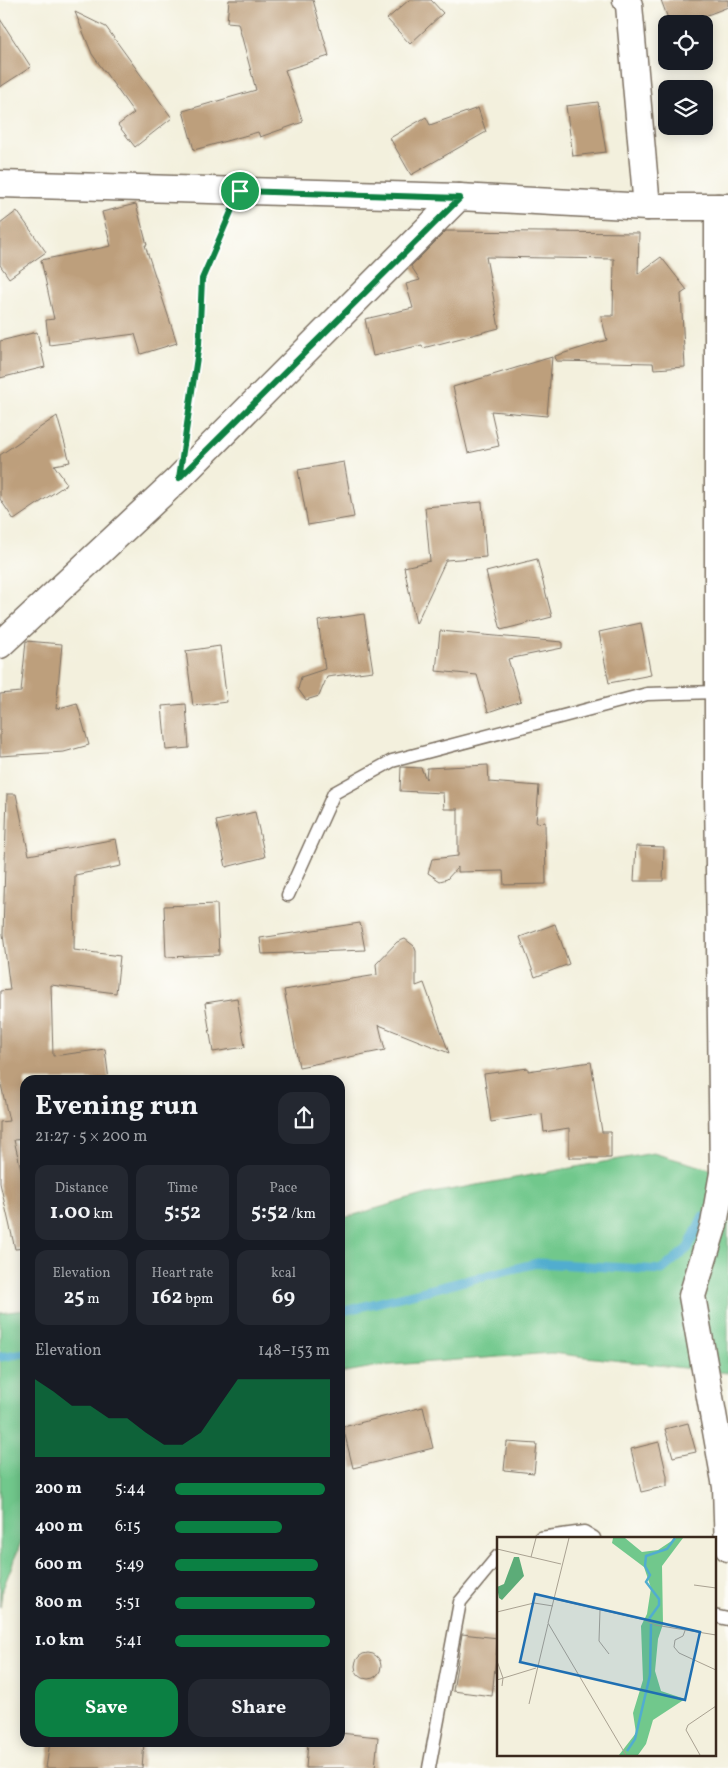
<!DOCTYPE html>
<html lang="en">
<head>
<meta charset="utf-8">
<style>
	body { margin:0; font-family:Vollkorn,serif; background:#242831; color:#f1f3f6; height:100vh; display:flex; flex-direction:column; font-size:19px; white-space:nowrap }
	* { box-sizing:border-box; margin:0 }
	p { font-size:16px; color:#9ea1a6 }
	.icon { flex:none; width:28px; height:28px; fill:none; stroke:currentColor; stroke-width:2; stroke-linecap:round; stroke-linejoin:round }
	.map { position:relative; flex:1; overflow:hidden }
	.side { position:absolute; left:20px; top:1075px; width:325px; height:672px; display:flex; flex-direction:column; background:#171b24; border-radius:15px; box-shadow:0 2px 12px #0003 }
	.side>* { flex:none }
	.fabs { position:absolute; left:658px; top:15px; display:grid; gap:10px }
	.fabs a { display:grid; place-items:center; width:55px; height:55px; border-radius:10px; background:#171b24; box-shadow:0 2px 12px #0003; font-size:25px }
	.pin { position:absolute; display:grid; place-items:center; width:42px; height:42px; color:#fff; margin:-21px; border:2px solid #fff; border-radius:50%; box-shadow:0 1px 5px #0007 }
	.round { display:grid; place-items:center; flex:none; width:52px; height:52px; border-radius:15px; background:#242831 }
	.overview { display:flex; align-items:center; justify-content:space-between; height:85px; padding:0 15px }
	h1 { font-size:28px; font-weight:700; line-height:38px }
	.metrics { display:grid; grid-template-columns:repeat(3,1fr); gap:8px; height:85px; padding:5px 15px }
	.metrics div { display:grid; align-content:center; border-radius:12px; background:#242831; text-align:center }
	.metrics b { font-size:21px; font-weight:700 }
	.metrics small { font-size:14px; font-weight:400 }
	.metrics p { font-size:14px }
	.chart { height:140px; padding:10px 15px }
	.chart p { display:flex; justify-content:space-between }
	.chart svg { width:100%; height:90px; margin-top:5px; fill:#0b8043; opacity:.7 }
	.cta { display:flex; gap:10px; margin-top:auto; padding:10px 15px }
	.cta a { flex:1; height:58px; border-radius:15px; background:#0b8043; color:#fff; font-size:20px; font-weight:700; line-height:58px; text-align:center }
	.cta a+a { background:#242831; color:#f1f3f6 }
	ul { padding:0 15px; list-style:none; font-size:16px }
	li { display:grid; grid-template-columns:80px 60px 1fr; align-items:center; height:38px }
	li i { height:12px; border-radius:6px; background:#0b8043 }
	.map>svg:first-child { display:block }
	.green { fill:#71c88c; stroke:#567955 }
	.lines { fill:none; stroke-linecap:round; stroke-linejoin:round }
	.stream { stroke:#51adcf; stroke-width:9 }
	.building { fill:#bd9f7b }
	.service-casing { stroke:#7b6f61; stroke-width:15 }
	.minor-casing { stroke:#7b6f61; stroke-width:29 }
	.path { stroke:#7b6f61; stroke-width:3; stroke-dasharray:4 4; stroke-linecap:butt }
	.service { stroke:#fff; stroke-width:12 }
	.minor { stroke:#fff; stroke-width:26 }
	.route-casing { stroke:#fff; stroke-width:10 }
	.route { stroke:#0b8043; stroke-width:6 }
	.inset-river { fill:none; stroke:#51adcf; stroke-width:2.5 }
	.inset-road { fill:none; stroke:#a9a191; stroke-width:1 }
	.view { fill:#1f6fb2; fill-opacity:0.15; stroke:#1f6fb2; stroke-width:2.5 }
	.inset-edge { fill:none; stroke:#3b2a1e; stroke-width:2.5 }
</style>
</head>
<body>
<div class="map">
<svg width="728" height="1768" viewBox="0 0 728 1768">
	<rect width="100%" height="100%" fill="#fdfcf7"/>
	<filter id="ink" filterUnits="userSpaceOnUse"><feTurbulence type="fractalNoise" baseFrequency=".02" numOctaves="2"/><feDisplacementMap in="SourceGraphic" scale="10" xChannelSelector="R" yChannelSelector="G"/><feConvolveMatrix kernelMatrix="1 2 1 2 8 2 1 2 1" color-interpolation-filters="sRGB"/></filter>
	<filter id="wash" filterUnits="userSpaceOnUse"><feTurbulence type="fractalNoise" baseFrequency=".0096" numOctaves="4" result="noise"/><feDisplacementMap in="SourceGraphic" scale="20" xChannelSelector="R" yChannelSelector="G"/><feGaussianBlur stdDeviation="1.12" result="paint"/><feColorMatrix in="noise" values="0 0 0 0 0 0 0 0 0 0 0 0 0 0 0 0 0 1.4 0 .05"/><feComposite in="paint" operator="in"/></filter>
	<g filter="url(#wash)">
		<rect width="100%" height="100%" fill="#f3f0dd"/>
		<g class="green">
			<polygon points="653,1153 728,1174 728,1373 551,1353 379,1366 340,1373 340,1219 427,1194"/>
			<polygon points="25,1310 25,1532 2,1591 0,1608 0,1313"/>
		</g>
		<g class="lines">
			<g class="stream">
				<polyline points="340,1312 537,1263 662,1270 688,1248 703,1216"/>
				<polyline points="0,1357 25,1353"/>
			</g>
		</g>
		<g id="blocks">
			<g class="building">
				<polygon points="229,0 313,0 329,56 285,70 303,122 260,137 258,132 194,150 183,111 256,90 238,23 227,22"/>
				<polygon points="409,0 431,0 443,13 410,44 387,19"/>
				<polygon points="661,0 728,0 728,7 684,24 670,24"/>
				<polygon points="75,12 106,27 172,118 135,147 118,125 134,113 92,54"/>
				<polygon points="0,19 31,67 0,87"/>
				<polygon points="598,102 606,152 573,156 566,106"/>
				<polygon points="478,108 486,132 411,175 390,138 426,117 430,125"/>
				<polygon points="136,204 147,245 145,245 177,343 141,354 135,334 49,345 46,320 54,319 41,260 111,246 102,212"/>
				<polygon points="17,211 46,252 9,278 0,265 0,224"/>
				<polygon points="446,231 639,233 638,274 661,257 687,290 681,294 685,367 654,369 653,363 556,361 555,356 607,340 601,316 613,316 614,259 486,257 499,328 423,348 422,345 373,356 365,319 413,308 406,284 420,280 411,266"/>
				<polygon points="37,332 45,367 0,378 0,341"/>
				<polygon points="552,357 547,416 491,411 499,446 468,453 453,387"/>
				<polygon points="57,416 70,462 54,465 67,484 14,520 0,499 0,455"/>
				<polygon points="344,462 354,517 308,525 298,470"/>
				<polygon points="482,502 486,557 446,560 416,624 404,567 430,561 425,507"/>
				<polygon points="537,559 552,617 501,630 486,572"/>
				<polygon points="364,614 373,671 327,677 319,696 306,700 298,689 301,677 325,669 318,621"/>
				<polygon points="641,623 651,675 609,683 599,632"/>
				<polygon points="440,631 562,642 562,648 508,659 521,701 488,712 477,675 436,671"/>
				<polygon points="26,641 62,644 56,709 77,703 89,745 64,752 0,756 0,694 21,692"/>
				<polygon points="220,646 227,702 193,706 186,651"/>
				<polygon points="186,704 189,748 166,750 162,706"/>
				<polygon points="488,765 489,782 539,786 536,823 545,822 546,884 504,885 503,871 458,872 458,867 447,879 440,881 428,873 432,859 458,856 458,809 444,809 443,793 400,791 401,767 421,768 426,779 427,768"/>
				<polygon points="7,794 16,794 29,855 116,839 121,866 75,875 74,950 120,956 116,993 51,985 53,1056 105,1049 109,1080 25,1080 25,1139 14,1140 25,1186 25,1248 15,1249 0,1183 0,1122 9,1121 0,1080 0,991 10,990 3,934"/>
				<polygon points="255,812 265,857 226,867 216,821"/>
				<polygon points="636,846 664,847 663,881 634,881"/>
				<polygon points="217,904 219,955 166,957 164,906"/>
				<polygon points="360,923 365,950 262,954 260,938"/>
				<polygon points="555,924 569,964 535,977 520,937"/>
				<polygon points="405,939 414,946 416,951 416,986 424,983 449,1053 379,1025 385,1050 299,1067 284,990 377,975 376,964 397,942"/>
				<polygon points="237,998 245,1047 213,1052 205,1003"/>
				<polygon points="591,1062 602,1132 611,1132 611,1158 569,1158 569,1128 544,1132 542,1114 491,1122 484,1074 528,1068 528,1071"/>
				<polygon points="423,1407 433,1448 353,1468 343,1427"/>
				<polygon points="688,1423 696,1452 673,1457 665,1429"/>
				<polygon points="507,1442 537,1444 534,1473 504,1470"/>
				<polygon points="659,1442 667,1476 667,1486 641,1492 631,1449"/>
				<polygon points="462,1634 498,1638 492,1696 453,1691"/>
				<circle cx="368" cy="1666" r="13"/>
				<polygon points="340,1733 378,1737 375,1768 306,1768 308,1742 340,1742"/>
				<polygon points="50,1742 144,1742 142,1768 46,1768"/>
			</g>
		</g>
	</g>
	<g filter="url(#ink)">
		<use href="#blocks" fill-opacity="0" stroke="#7b6f61" stroke-width="1"/>
		<g class="lines">
			<defs>
				<g id="service">
					<polyline points="288,895 334,793 392,761 647,694 717,692"/>
					<polyline points="540,1538 584,1532 594,1538"/>
					<polyline points="714,1616 728,1619"/>
					<polyline points="429,1768 460,1602 498,1556"/>
				</g>
				<g id="minor">
					<polyline points="626,0 629,5 647,207"/>
					<polyline points="0,184 459,197"/>
					<polyline points="718,207 718,790 723,1173 714,1224 692,1296 726,1487 728,1548"/>
					<polyline points="0,645 179,478 459,197 647,207 728,207"/>
				</g>
			</defs>
			<use href="#service" class="service-casing"/>
			<use href="#minor" class="minor-casing"/>
			<polyline class="path" points="187,428 199,344 203,279 229,218"/>
			<use href="#service" class="service"/>
			<use href="#minor" class="minor"/>
		</g>
	</g>
	<g class="lines" filter="url(#ink)">
		<defs>
			<polygon id="route" points="240,191 460,198 179,478 199,344 202,279"/>
		</defs>
		<use href="#route" class="route-casing"/>
		<use href="#route" class="route"/>
	</g>
	<g transform="translate(497 1537)">
		<rect width="219" height="219" fill="#f3f0dd"/>
		<path d="M116,1H128L145,15L161,13L179,1H186L165,29L166,87L161,102L158,134L164,154L188,162L156,183L149,207L141,218H122L139,196L136,176L146,143L144,89L150,77L154,51L147,30L115,6Z" fill="#71c88c"/>
		<path d="M17,20H22L27,39L5,63L2,61L0,50L7,47Z" fill="#5cac78"/>
		<path class="inset-river" d="M152,82L162,68V62L149,45L153,38L148,29L149,19L170,12L178,1M130,214L138,202L153,138L154,87"/>
		<path class="inset-road" d="M72,1L51,86L129,218M0,12L64,27M34,20L39,1M197,48L219,51M57,62L148,83L158,88L219,98M103,73L102,104L112,117M0,75L37,66L56,69M189,91L186,99L178,103L177,110L182,116L219,133M0,124L6,141L5,149M0,143L39,131M32,167L51,87M203,218L189,193L191,188L219,169"/>
		<path class="view" d="M38,57L203,95L188,163L23,125Z"/>
		<rect width="219" height="219" class="inset-edge"/>
	</g>
</svg>
<div class="fabs">
<a><svg class="icon" aria-label="locate" viewBox="0 0 24 24"><circle cx="12" cy="12" r="6"/><path d="M12 2v4M12 18v4M2 12h4M18 12h4"/></svg></a>
<a><svg class="icon" aria-label="layers" viewBox="0 0 24 24"><path d="M12 4l9 5-9 5-9-5zM3 14l9 5 9-5"/></svg></a>
</div>
<div class="pin" style="left:240px;top:191px;background:#1e9e55"><svg class="icon" aria-label="arrive" viewBox="0 0 24 24"><path d="M6 21V4h12l-3 4 3 4H6"/></svg></div>
<section class="side">
<div class="overview"><div><h1>Evening run</h1><p>21:27 · 5 × 200 m</p></div><a class="round"><svg class="icon" aria-label="share" viewBox="0 0 24 24"><path d="M12 15V3M7 8l5-5 5 5M5 13v7h14v-7"/></svg></a></div>
<div class="metrics">
<div><p>Distance</p><b>1.00<small> km</small></b></div>
<div><p>Time</p><b>5:52</b></div>
<div><p>Pace</p><b>5:52<small> /km</small></b></div>
</div>
<div class="metrics">
<div><p>Elevation</p><b>25<small> m</small></b></div>
<div><p>Heart rate</p><b>162<small> bpm</small></b></div>
<div><p>kcal</p><b>69</b></div>
</div>
<div class="chart"><p><span>Elevation</span>148–153 m</p>
<svg viewBox="0 0 160 44" preserveAspectRatio="none"><path d="M0 44V6L10 12L20 19L30 19L40 25L50 25L60 32L70 38L80 38L90 32L100 19L110 6L120 6L130 6L140 6L150 6L160 6V44z"/></svg>
</div>
<ul>
<li><b>200 m</b>5:44<i style="width:97%"></i></li>
<li><b>400 m</b>6:15<i style="width:69%"></i></li>
<li><b>600 m</b>5:49<i style="width:92%"></i></li>
<li><b>800 m</b>5:51<i style="width:90%"></i></li>
<li><b>1.0 km</b>5:41<i style="width:100%"></i></li>
</ul>
<div class="cta"><a>Save</a><a>Share</a></div>
</section>
</div>
</body>
</html>
